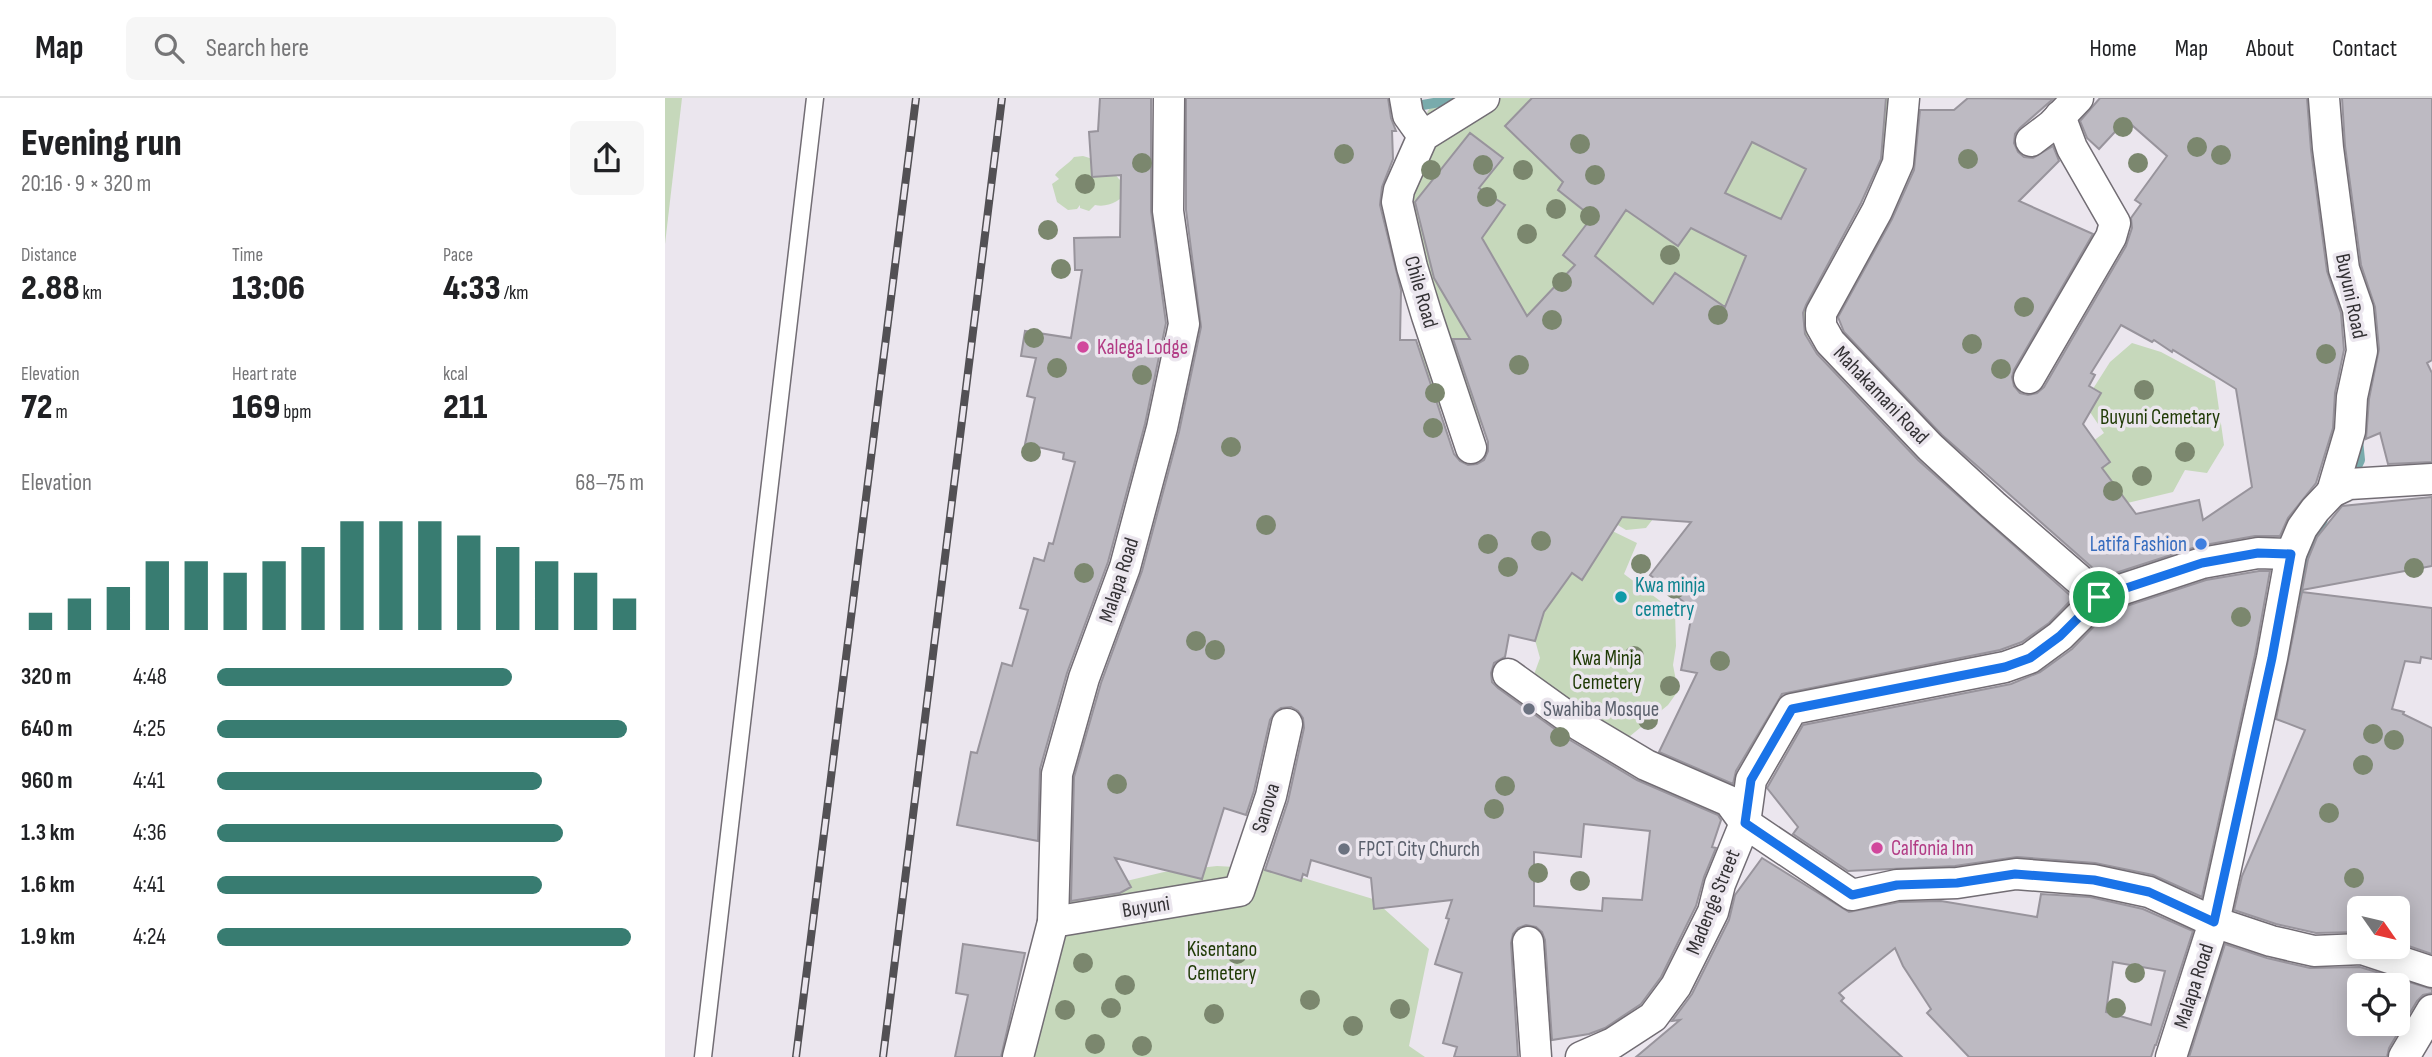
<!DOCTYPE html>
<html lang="en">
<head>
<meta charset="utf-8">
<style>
	body { margin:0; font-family:"Sofia Sans Condensed",sans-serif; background:#f6f6f6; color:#202124; height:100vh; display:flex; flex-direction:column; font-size:26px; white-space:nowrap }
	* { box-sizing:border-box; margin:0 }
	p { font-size:23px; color:#757577 }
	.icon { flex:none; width:38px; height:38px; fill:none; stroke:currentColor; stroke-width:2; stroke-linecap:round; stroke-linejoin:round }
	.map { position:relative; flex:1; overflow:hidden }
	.side { display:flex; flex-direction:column; background:#fff; width:665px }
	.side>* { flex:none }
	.needle { width:46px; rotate:124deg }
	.controls { position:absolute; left:1682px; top:798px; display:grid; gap:14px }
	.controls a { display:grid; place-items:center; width:63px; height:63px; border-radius:10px; background:#fff; box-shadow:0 4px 18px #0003; font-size:35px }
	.pin { position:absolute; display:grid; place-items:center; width:60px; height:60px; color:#fff; margin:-30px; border:4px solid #fff; border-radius:50%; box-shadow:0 2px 7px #0007 }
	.round { display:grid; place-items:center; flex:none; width:74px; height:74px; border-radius:10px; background:#f6f6f6 }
	.summary { display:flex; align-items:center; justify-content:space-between; height:119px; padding:0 21px }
	h1 { font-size:38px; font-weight:800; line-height:52px }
	.figures { display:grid; grid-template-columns:repeat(3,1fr); gap:10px; height:119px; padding:7px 21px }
	.figures div { display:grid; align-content:center }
	.figures b { font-size:35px; font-weight:800 }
	.figures small { font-size:19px; font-weight:400 }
	.figures p { font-size:19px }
	.chart { height:196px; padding:14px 21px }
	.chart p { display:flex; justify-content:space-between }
	.chart svg { width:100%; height:126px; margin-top:7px; stroke:#387c71; stroke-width:6 }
	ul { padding:0 21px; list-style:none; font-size:23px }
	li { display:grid; grid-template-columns:112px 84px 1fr; align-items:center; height:52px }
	li i { height:18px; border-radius:9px; background:#387c71 }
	header { display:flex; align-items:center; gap:42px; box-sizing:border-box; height:98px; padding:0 35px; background:#fff; border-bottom:2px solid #e0e0e0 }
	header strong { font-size:33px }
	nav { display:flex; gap:38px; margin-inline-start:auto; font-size:24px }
	.search { width:490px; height:63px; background:#f6f6f6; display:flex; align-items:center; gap:18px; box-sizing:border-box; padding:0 24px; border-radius:10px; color:#757577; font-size:26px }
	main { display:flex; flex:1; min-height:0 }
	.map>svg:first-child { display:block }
	.green { fill:#c6d8bb }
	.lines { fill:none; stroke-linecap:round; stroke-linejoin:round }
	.stream { stroke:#79abac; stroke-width:10 }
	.building { fill:#bdbac2; stroke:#98949c; stroke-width:2; fill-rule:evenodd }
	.service-casing { stroke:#726d74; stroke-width:19 }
	.minor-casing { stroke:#726d74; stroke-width:33 }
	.service { stroke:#fff; stroke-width:16 }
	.minor { stroke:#fff; stroke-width:30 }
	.rail-casing { stroke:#525054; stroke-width:8 }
	.rail { stroke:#ebe6ee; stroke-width:5; stroke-dasharray:16; stroke-linecap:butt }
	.tree { fill:#7b876e }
	.route-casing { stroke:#fff; stroke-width:14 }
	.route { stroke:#1a73e8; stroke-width:9 }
	.hotel-dot { fill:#d1479c; stroke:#ebe6ee; stroke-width:2.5 }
	.shop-dot { fill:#3f7fe0; stroke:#ebe6ee; stroke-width:2.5 }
	.culture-dot { fill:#0f9aa8; stroke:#ebe6ee; stroke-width:2.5 }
	.worship-dot { fill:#6b7280; stroke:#ebe6ee; stroke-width:2.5 }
	.labels { text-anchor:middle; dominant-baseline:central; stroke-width:7; stroke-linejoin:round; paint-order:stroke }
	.street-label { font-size:21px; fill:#333134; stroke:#ebe6ee }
	.hotel-label { font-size:21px; fill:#b23c85; stroke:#ebe6ee; text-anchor:start }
	.park-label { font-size:21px; fill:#1f3a05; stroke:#ebe6ee }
	.shop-label { font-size:21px; fill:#366cbe; stroke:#ebe6ee; text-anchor:end }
	.culture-label { font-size:21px; fill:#0d838f; stroke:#ebe6ee; text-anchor:start }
	.worship-label { font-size:21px; fill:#5b616d; stroke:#ebe6ee; text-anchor:start }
</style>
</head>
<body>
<header>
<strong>Map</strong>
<div class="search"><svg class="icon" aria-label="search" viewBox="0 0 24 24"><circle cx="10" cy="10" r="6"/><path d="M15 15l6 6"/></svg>Search here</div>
<nav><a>Home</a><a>Map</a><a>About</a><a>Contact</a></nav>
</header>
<main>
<section class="side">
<div class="summary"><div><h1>Evening run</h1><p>20:16 · 9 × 320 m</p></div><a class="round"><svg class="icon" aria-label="share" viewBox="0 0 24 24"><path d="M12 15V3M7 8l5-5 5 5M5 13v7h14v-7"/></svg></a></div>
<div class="figures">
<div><p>Distance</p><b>2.88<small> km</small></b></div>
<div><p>Time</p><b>13:06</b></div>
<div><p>Pace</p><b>4:33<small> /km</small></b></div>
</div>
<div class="figures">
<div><p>Elevation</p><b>72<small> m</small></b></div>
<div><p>Heart rate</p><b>169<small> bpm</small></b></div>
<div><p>kcal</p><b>211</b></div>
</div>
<div class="chart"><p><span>Elevation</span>68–75 m</p>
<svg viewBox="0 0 160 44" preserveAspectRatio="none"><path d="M5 44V38M15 44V33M25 44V29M35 44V20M45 44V20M55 44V24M65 44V20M75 44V15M85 44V6M95 44V6M105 44V6M115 44V11M125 44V15M135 44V20M145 44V24M155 44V33"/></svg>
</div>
<ul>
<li><b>320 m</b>4:48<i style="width:69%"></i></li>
<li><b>640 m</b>4:25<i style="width:96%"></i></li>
<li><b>960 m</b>4:41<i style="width:76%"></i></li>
<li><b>1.3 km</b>4:36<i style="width:81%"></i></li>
<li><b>1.6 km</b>4:41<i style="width:76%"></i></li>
<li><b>1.9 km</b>4:24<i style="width:97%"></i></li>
</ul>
</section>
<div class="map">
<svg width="1767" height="959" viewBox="0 0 1767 959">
	<rect width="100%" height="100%" fill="#ebe6ee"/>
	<g class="green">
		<polygon points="0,0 17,0 0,146"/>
		<polygon points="771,0 1225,0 1217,57 1191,94 1156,182 1140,248 1005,399 981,430 961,432 946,423 821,325 793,328 765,301 746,207 737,55"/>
		<path d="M418,58C429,61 442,67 449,75C454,81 455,83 463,87L465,94C454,102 444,110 430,107L424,113L415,110V107L412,111L403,112L392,104L387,86L394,81L390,77C396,69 403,67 409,59Z"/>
		<polygon points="1467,245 1496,254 1550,283 1559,347 1542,375 1520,372 1508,394 1425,414 1424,346 1439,335 1419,305 1445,264"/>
		<polygon points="937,428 972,445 959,476 1010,514 1011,548 1008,567 1013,593 1003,607 959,643 867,582 875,560 865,524"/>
		<polygon points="552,768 609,771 708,801 764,851 744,948 760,959 350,959 386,801 499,774"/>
	</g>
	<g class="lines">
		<g class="stream">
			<polyline points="748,2 752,8 780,3 785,0"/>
			<polyline points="1686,381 1695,362 1693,342"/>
			<polyline points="1426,481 1431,482 1459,476"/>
			<polyline points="1630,503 1658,421"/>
			<polyline points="1534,916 1558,856 1551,853 1549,846"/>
		</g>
	</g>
	<g class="building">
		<polygon points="435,0 486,0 486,113 501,225 480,326 443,464 402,575 375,671 373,743 292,727 306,654 312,655 337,565 347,568 363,512 355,510 369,460 379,463 384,445 388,446 410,364 398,361 399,355 360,346 370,300 362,298 371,260 356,258 360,233 406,240 417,172 410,172 409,140 455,139 456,77 427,79 424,34 433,33"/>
		<path d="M521,0H723L726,20L731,33H727L728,61L717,89L715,107L736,192L735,242H751L789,356L795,363L803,367L812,366L819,362L823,353V344L788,241H805L769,180L750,104L805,35L838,60L814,90L840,107L817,140L862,218L910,167L898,157L927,119L893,92L898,84L840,28L867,0H1221L1216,61L1196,105L1141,207L1138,215L1140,236L1152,256L1253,362L1408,500L1384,525L1357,544L1335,552L1117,596L1071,673L1068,686L994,654L1032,575L1016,572L1026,521L1030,513L985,477L1026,424L957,419L917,482L907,475L879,514L870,543L844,537L840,559L829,565L826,575L827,584L833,590L905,642L972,682L1053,717L1056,722L1047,749L1051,750L1039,779L1031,808L996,879L976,906L940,930L924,936L887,942L880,842L877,834L871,829L861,827L853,830L848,836L846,845L853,959H789L792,949L778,945L797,875L770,866L784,821L781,820L787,802L709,811L706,780L646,762L642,778L638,776L636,783L600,772L623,703L639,630L638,620L633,613L626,609L616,610L610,614L605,622L589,693L581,717L559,710L537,781L450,760L466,789L455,795L406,803L409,679L436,585L477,473L514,334L536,229L521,112ZM1087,44L1141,71L1116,121L1060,95ZM961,112L1013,148L1026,130L1081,158L1060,209L1010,175L988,206L930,158ZM919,726L985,733L977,802L938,800L937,813L869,808V754L916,759Z"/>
		<path d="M1303,0L1388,1L1355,30L1350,36L1349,45L1353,54L1359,59L1368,60L1388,48L1394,63L1354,103L1428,136L1349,272L1347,279L1349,288L1355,295L1363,297L1372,295L1379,289L1461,148L1467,130L1466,120L1476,106L1470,102L1502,58L1461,22L1434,51L1422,40L1415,23L1435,0H1642L1646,52L1662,173L1676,215L1679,252L1670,295L1668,330L1651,385L1623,420L1615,438H1590L1534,448L1438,479L1277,337L1179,234L1173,219L1227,121L1249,72L1255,12H1289ZM1456,227L1487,244L1489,242L1507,254L1508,252L1571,291L1587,389L1538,422L1534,402L1471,416L1437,370L1445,364L1418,326L1436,295L1424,288L1430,277L1426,275Z"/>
		<polygon points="1677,0 1767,0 1767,262 1762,265 1767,275 1767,364 1723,366 1715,335 1701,341 1704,301 1714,251 1710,209 1696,167 1680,48"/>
		<polygon points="1767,399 1767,468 1637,492 1643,461 1652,439 1677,408"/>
		<polygon points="1594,473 1605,473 1590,557 1537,799 1488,777 1430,765 1352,759 1290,768 1183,773 1128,736 1133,729 1102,690 1138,627 1346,586 1375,574 1407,551 1443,514 1541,482"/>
		<polygon points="1637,494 1767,510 1767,561 1756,559 1755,565 1740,563 1727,611 1739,614 1738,616 1767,630 1767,856 1732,844 1732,810 1694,810 1694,834 1651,835 1611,826 1569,812 1577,778 1640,632 1611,621"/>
		<path d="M1097,760L1184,814L1234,804L1276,803L1372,819L1376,796L1425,799L1478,811L1528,833L1491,947H1490L1486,959H1304L1262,915L1266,911L1238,868L1230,850L1174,895L1179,900L1176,903L1237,959H971L1015,922L1007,923L1027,896L1064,822L1070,797ZM1448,864L1500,873L1486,927L1441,914Z"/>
		<polygon points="298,846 360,855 336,959 290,959 303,897 291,895"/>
		<path d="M1560,846L1602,860L1645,870L1695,869L1767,891V895L1758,897L1752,903L1724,950L1722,959H1524ZM1694,887H1732V926H1694Z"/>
	</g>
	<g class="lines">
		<defs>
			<polyline id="service" points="38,959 150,0"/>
			<g id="minor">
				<polyline points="740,0 743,17 758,38"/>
				<polyline points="1239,0 1233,65 1212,113 1156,215 1156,228 1165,244 1265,349 1328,407 1434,499"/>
				<polyline points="1659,0 1663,50 1679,171 1693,211 1697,253 1687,299 1685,333 1667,394"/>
				<polyline points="1366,43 1387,27 1413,0"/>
				<polyline points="1364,280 1446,139 1450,125 1407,50 1395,18"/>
				<polyline points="806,350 762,218 747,169 732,104 734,92 758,38 819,0"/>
				<polyline points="843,576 914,627 981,667 1064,703 1080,725 1187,797 1232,787 1292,785 1351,776 1428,782 1484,794 1549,824 1606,843 1649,853 1697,851 1767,874"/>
				<polyline points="388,824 574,793 606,698 622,626"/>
				<polyline points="863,844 871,959"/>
				<polyline points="353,959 388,824 392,676 419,580 460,469 497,330 519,226 503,113 504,0"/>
				<polyline points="916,959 948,945 988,919 1011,888 1048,814 1055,786 1080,725 1086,682 1127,611 1340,569 1365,560 1395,538 1434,499 1537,465 1593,455 1626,456"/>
				<polyline points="1506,959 1549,824 1607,560 1626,456 1637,430 1650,412 1667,394 1684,386 1767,381"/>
				<polyline points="1739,959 1767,912"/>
			</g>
		</defs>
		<use href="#service" class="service-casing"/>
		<use href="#minor" class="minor-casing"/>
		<use href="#service" class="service"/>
		<use href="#minor" class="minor"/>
		<defs>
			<g id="rail">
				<polyline points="131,959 251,0"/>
				<polyline points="218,959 337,0"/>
			</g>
		</defs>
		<use href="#rail" class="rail-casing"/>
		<use href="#rail" class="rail"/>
	</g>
	<g class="tree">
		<circle cx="1458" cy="29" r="10"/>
		<circle cx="915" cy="46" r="10"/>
		<circle cx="1532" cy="49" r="10"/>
		<circle cx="679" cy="56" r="10"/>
		<circle cx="1556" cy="57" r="10"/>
		<circle cx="1303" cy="61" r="10"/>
		<circle cx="477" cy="65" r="10"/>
		<circle cx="1473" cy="65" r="10"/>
		<circle cx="818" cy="67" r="10"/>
		<circle cx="766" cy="72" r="10"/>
		<circle cx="858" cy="72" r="10"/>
		<circle cx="930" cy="77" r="10"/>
		<circle cx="420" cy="86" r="10"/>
		<circle cx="822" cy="99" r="10"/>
		<circle cx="891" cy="111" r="10"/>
		<circle cx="925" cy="118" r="10"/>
		<circle cx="383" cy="132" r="10"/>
		<circle cx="862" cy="136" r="10"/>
		<circle cx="1005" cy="157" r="10"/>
		<circle cx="396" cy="171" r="10"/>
		<circle cx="897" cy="184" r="10"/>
		<circle cx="1359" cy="209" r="10"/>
		<circle cx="1053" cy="217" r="10"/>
		<circle cx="887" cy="222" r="10"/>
		<circle cx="369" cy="240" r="10"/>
		<circle cx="1307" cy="246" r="10"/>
		<circle cx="1661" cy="256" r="10"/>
		<circle cx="854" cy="267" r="10"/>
		<circle cx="392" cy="270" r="10"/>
		<circle cx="1336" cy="271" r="10"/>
		<circle cx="477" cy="277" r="10"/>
		<circle cx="1479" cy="292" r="10"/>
		<circle cx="770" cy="295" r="10"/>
		<circle cx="768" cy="330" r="10"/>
		<circle cx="566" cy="349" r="10"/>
		<circle cx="366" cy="354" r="10"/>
		<circle cx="1520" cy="354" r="10"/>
		<circle cx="1477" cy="378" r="10"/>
		<circle cx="1448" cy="393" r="10"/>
		<circle cx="601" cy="427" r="10"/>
		<circle cx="876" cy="443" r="10"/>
		<circle cx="823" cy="446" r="10"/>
		<circle cx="976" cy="466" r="10"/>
		<circle cx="843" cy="469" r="10"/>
		<circle cx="1749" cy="470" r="10"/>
		<circle cx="419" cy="475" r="10"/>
		<circle cx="1010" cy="491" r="10"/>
		<circle cx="1576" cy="519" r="10"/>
		<circle cx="531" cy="543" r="10"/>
		<circle cx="550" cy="552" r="10"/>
		<circle cx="969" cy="558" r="10"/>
		<circle cx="1055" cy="563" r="10"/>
		<circle cx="1005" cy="588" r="10"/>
		<circle cx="983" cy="622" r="10"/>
		<circle cx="1708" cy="636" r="10"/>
		<circle cx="895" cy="639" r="10"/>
		<circle cx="1729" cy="642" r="10"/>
		<circle cx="1698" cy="667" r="10"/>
		<circle cx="452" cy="686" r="10"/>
		<circle cx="840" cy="688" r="10"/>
		<circle cx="829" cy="711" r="10"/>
		<circle cx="1664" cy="715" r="10"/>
		<circle cx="873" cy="775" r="10"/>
		<circle cx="1689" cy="780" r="10"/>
		<circle cx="915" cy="783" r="10"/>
		<circle cx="572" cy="856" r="10"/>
		<circle cx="418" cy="865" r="10"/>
		<circle cx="1470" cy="875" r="10"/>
		<circle cx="460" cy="887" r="10"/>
		<circle cx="645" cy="902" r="10"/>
		<circle cx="446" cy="910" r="10"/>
		<circle cx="1451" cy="910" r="10"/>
		<circle cx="735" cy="911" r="10"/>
		<circle cx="400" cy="912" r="10"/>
		<circle cx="549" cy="916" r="10"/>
		<circle cx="688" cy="928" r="10"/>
		<circle cx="430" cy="946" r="10"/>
		<circle cx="477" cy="948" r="10"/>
	</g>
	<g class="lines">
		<defs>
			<polygon id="route" points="1593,455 1626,456 1607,560 1549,824 1484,794 1429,782 1350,776 1292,785 1232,787 1187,797 1080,725 1086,682 1127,611 1340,569 1365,560 1395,538 1434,499 1537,465"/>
		</defs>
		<use href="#route" class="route-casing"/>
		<use href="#route" class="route"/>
	</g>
	<g class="hotel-dot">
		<circle cx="418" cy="249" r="7"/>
		<circle cx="1212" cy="750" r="7"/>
	</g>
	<circle class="shop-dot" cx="1536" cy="446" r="7"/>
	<circle class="culture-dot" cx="956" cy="499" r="7"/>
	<g class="worship-dot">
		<circle cx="864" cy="611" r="7"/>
		<circle cx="679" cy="751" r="7"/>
	</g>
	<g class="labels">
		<g class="street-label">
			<text transform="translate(756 194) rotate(74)">Chile Road</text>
			<text transform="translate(1686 198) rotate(78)">Buyuni Road</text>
			<text transform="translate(1216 297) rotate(46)">Mahakamani Road</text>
			<text transform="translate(454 482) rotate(-72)">Malapa Road</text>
			<text transform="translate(601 710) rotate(-73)">Sanova</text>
			<text transform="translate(1048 804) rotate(-68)">Madenge Street</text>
			<text transform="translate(481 809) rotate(-9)">Buyuni</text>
			<text transform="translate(1529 888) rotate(-72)">Malapa Road</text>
		</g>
		<g class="hotel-label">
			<text x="432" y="249">Kalega Lodge</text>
			<text x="1226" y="750">Calfonia Inn</text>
		</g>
		<g class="park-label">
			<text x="1495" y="319">Buyuni Cemetary</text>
			<text x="942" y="560">Kwa Minja<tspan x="942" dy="24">Cemetery</tspan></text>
			<text x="557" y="851">Kisentano<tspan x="557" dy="24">Cemetery</tspan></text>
		</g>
		<g class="shop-label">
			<text x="1522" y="446">Latifa Fashion</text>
		</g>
		<g class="culture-label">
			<text x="970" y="487">Kwa minja<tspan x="970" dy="24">cemetry</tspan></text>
		</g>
		<g class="worship-label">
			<text x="878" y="611">Swahiba Mosque</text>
			<text x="693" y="751">FPCT City Church</text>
		</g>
	</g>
</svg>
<div class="controls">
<a><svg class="needle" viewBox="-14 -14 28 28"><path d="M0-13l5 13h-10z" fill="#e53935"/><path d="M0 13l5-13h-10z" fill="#757577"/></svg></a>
<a><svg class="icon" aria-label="locate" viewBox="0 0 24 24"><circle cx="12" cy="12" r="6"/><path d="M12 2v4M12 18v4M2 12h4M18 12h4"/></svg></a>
</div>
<div class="pin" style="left:1434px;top:499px;background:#1e9e55"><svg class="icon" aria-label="arrive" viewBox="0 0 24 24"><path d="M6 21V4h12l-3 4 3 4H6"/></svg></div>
</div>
</main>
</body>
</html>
